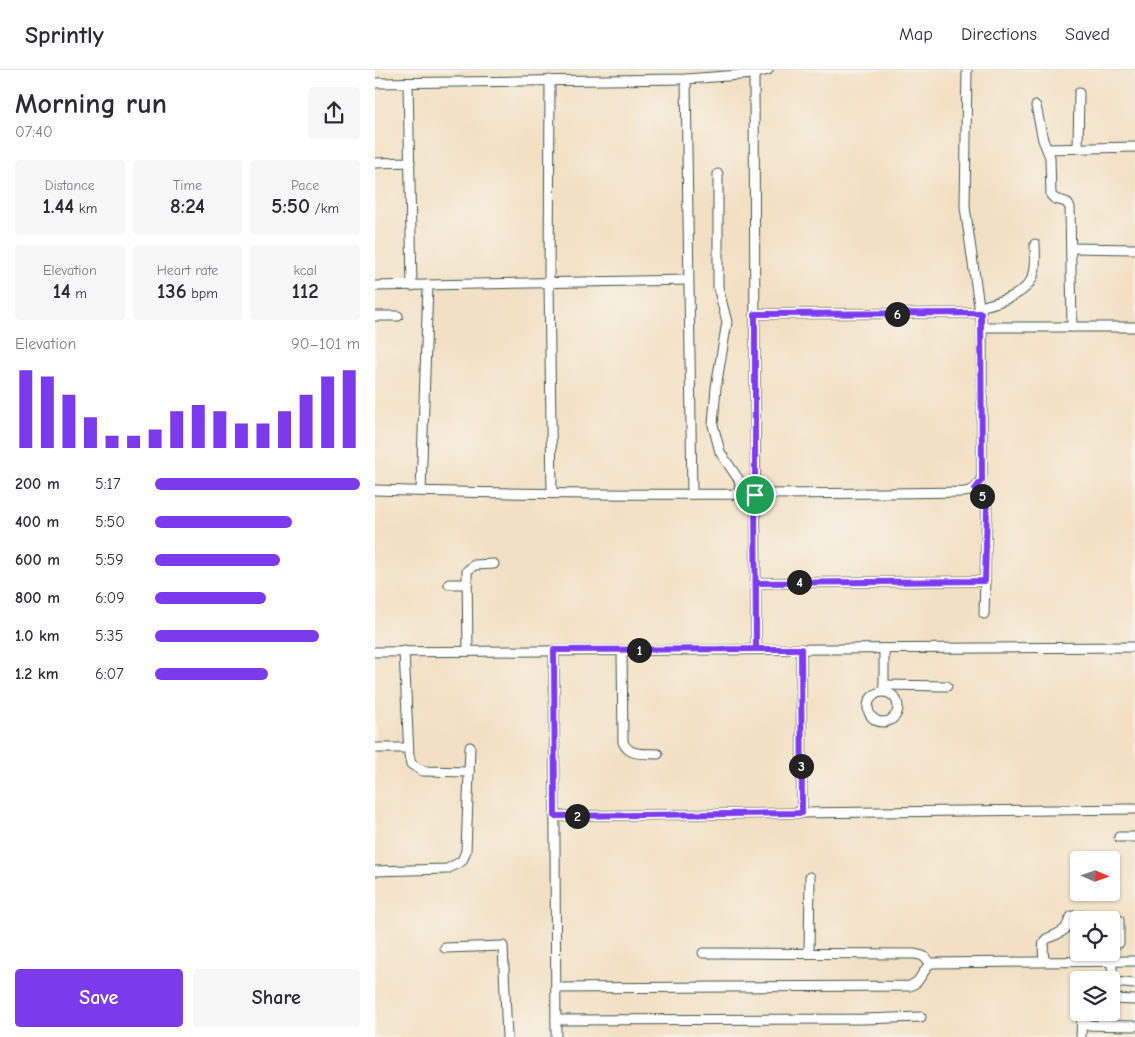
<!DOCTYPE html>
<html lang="en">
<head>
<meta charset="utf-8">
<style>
	body { margin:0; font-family:"Comic Neue",sans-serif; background:#f7f7f7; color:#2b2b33; height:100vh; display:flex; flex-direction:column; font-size:19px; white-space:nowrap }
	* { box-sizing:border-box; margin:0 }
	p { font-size:16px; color:#7c7c81 }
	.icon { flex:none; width:28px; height:28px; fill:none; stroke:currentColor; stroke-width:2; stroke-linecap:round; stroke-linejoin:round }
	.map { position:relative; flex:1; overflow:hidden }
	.sheet { display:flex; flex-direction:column; background:#fff; width:375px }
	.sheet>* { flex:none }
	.needle { width:32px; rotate:92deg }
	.tools { position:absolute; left:695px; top:781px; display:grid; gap:10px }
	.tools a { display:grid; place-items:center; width:50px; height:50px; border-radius:5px; background:#fff; box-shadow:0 1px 4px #0004; font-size:25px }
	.pin { position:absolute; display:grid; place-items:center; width:42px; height:42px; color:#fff; margin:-21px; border:2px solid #fff; border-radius:50%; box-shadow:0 1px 5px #0007 }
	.km { position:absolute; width:25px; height:25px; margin:-12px; border-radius:50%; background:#222; color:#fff; font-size:14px; line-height:25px; text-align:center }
	.round { display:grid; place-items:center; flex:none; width:52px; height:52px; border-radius:5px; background:#f7f7f7 }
	.headline { display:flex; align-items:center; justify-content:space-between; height:85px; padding:0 15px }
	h1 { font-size:28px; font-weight:600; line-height:38px }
	.metrics { display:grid; grid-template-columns:repeat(3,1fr); gap:8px; height:85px; padding:5px 15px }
	.metrics div { display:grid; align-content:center; border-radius:5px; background:#f7f7f7; text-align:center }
	.metrics b { font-size:21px; font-weight:600 }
	.metrics small { font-size:14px; font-weight:400 }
	.metrics p { font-size:14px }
	.chart { height:140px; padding:10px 15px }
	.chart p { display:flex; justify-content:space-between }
	.chart svg { width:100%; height:90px; margin-top:5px; stroke:#7c3aed; stroke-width:6 }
	.primary-button { display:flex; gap:10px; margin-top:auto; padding:10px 15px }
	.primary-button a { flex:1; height:58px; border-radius:5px; background:#7c3aed; color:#fff; font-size:20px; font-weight:600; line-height:58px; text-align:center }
	.primary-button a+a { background:#f7f7f7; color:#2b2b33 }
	ul { padding:0 15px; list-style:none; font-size:16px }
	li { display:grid; grid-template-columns:80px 60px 1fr; align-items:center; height:38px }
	li i { height:12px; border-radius:6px; background:#7c3aed }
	header { display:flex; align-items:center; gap:30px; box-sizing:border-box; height:70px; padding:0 25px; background:#fff; border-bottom:1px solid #e1e1e2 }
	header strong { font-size:24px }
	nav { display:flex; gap:28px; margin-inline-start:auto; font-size:18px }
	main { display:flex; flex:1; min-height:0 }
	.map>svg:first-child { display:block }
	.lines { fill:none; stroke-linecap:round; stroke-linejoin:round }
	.minor-casing { stroke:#3f554a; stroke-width:11 }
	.minor { stroke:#fff; stroke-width:9 }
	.route-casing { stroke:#fff; stroke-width:10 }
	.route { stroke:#7c3aed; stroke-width:6 }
</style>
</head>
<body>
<header>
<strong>Sprintly</strong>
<nav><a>Map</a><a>Directions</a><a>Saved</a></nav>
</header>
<main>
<section class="sheet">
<div class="headline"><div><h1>Morning run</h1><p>07:40</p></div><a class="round"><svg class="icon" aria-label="share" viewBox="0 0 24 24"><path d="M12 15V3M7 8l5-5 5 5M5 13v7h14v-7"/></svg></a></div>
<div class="metrics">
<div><p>Distance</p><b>1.44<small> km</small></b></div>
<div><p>Time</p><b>8:24</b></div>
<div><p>Pace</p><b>5:50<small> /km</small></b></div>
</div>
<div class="metrics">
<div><p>Elevation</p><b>14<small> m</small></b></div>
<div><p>Heart rate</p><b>136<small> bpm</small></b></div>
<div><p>kcal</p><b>112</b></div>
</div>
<div class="chart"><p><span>Elevation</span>90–101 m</p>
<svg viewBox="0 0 160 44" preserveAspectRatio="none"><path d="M5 44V6M15 44V9M25 44V18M35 44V29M45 44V38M55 44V38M65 44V35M75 44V26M85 44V23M95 44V26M105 44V32M115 44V32M125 44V26M135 44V18M145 44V9M155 44V6"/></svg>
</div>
<ul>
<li><b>200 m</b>5:17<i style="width:100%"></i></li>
<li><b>400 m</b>5:50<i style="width:67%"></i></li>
<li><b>600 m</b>5:59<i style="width:61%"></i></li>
<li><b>800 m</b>6:09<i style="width:54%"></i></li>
<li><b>1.0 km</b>5:35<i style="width:80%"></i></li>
<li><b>1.2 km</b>6:07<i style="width:55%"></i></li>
</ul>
<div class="primary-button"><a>Save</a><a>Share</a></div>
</section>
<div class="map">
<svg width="760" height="967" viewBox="0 0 760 967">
	<rect width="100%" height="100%" fill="#f7f3e8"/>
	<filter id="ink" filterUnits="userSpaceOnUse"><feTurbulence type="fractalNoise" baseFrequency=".02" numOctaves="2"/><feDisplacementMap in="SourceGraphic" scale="10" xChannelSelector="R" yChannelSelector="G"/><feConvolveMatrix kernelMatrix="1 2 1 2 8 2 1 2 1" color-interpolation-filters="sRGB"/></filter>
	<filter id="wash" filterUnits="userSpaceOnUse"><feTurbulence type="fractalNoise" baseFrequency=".0096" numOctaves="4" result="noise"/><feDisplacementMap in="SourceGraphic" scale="20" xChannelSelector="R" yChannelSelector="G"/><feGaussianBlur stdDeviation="1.12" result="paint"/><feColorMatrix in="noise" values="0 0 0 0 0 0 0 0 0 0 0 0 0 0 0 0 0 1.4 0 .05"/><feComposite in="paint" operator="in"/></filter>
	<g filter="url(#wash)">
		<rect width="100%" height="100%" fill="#f3e0c4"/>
	</g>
	<g filter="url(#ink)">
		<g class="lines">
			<defs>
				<g id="minor">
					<polyline points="379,4 381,579"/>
					<polyline points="311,9 317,424"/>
					<polyline points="175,10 174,213 177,423"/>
					<polyline points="0,13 311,9 379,4 393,0"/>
					<polyline points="33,13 37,216"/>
					<polyline points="661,36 668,70 675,87 676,125 680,129 691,132 695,137 697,257"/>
					<polyline points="703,78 704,23"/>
					<polyline points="672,79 760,77"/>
					<polyline points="0,93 35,92"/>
					<polyline points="343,104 343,217 352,252 341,317 338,355 345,382 364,410 366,425"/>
					<polyline points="696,178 760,179"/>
					<polyline points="0,216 313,210"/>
					<path d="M605,237C623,232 651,226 658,206C662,197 660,184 660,174"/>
					<polyline points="380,244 606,243"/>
					<polyline points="0,246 23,246"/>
					<polyline points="607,257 760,257"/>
					<polyline points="600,419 610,430 612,439 609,544"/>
					<path d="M0,420C196,426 393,425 589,422C600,421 606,415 607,404V257L590,137L592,0"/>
					<polyline points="46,421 53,215"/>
					<polyline points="381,513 610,511"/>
					<polyline points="74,514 92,514"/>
					<polyline points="426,579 427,743"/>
					<polyline points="179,580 181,967"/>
					<path d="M247,580L248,672C254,687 270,683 283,684"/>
					<polyline points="29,581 34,685 36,694 48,701 94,702"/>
					<polyline points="93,581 92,501 99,495 119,494"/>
					<polyline points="0,582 760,577"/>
					<polyline points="509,615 572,616"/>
					<polyline points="509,619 509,579"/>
					<circle cx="508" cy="637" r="15"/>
					<polyline points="0,678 33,678"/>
					<polyline points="180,746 760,739"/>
					<polyline points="744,767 760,767"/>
					<polyline points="0,801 72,799 87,791 91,781 95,677"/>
					<polyline points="70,878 128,876 132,967"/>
					<polyline points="328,883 540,884 548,886 555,893"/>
					<polyline points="434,883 435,807"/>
					<polyline points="736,890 739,912 760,914"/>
					<path d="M669,891C666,861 671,873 689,860C693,857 693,850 697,846H738L744,850V873"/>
					<polyline points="181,918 535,916 542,912 555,893 760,891"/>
					<polyline points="736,929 760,930"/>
					<polyline points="181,950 489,949 546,947"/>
					<polyline points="707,955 760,956"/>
					<polyline points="706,967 707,942"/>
				</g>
			</defs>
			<use href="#minor" class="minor-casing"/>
			<use href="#minor" class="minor"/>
		</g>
	</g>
	<g class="lines" filter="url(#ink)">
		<defs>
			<polyline id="route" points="380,425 381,579 179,580 180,746 427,743 426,579 381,579 381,513 610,511 612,439 610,430 600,419 607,410 607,404 606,243 380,244 380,425"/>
		</defs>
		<use href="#route" class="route-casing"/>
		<use href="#route" class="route"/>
	</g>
</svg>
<div class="tools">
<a><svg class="needle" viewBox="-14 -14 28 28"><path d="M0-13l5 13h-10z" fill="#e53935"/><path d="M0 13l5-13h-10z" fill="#7c7c81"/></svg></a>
<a><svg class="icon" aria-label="locate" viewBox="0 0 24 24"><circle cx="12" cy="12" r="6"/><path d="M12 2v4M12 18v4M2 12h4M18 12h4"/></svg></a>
<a><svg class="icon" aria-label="layers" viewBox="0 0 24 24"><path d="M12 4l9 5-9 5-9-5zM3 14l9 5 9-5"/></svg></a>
</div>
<div class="pin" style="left:380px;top:425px;background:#1e9e55"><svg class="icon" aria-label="arrive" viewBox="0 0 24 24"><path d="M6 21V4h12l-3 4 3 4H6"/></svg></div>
<b class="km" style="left:264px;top:580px">1</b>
<b class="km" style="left:202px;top:746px">2</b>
<b class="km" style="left:426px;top:696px">3</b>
<b class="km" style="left:424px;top:512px">4</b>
<b class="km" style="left:607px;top:426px">5</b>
<b class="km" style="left:522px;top:244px">6</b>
</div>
</main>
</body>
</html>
